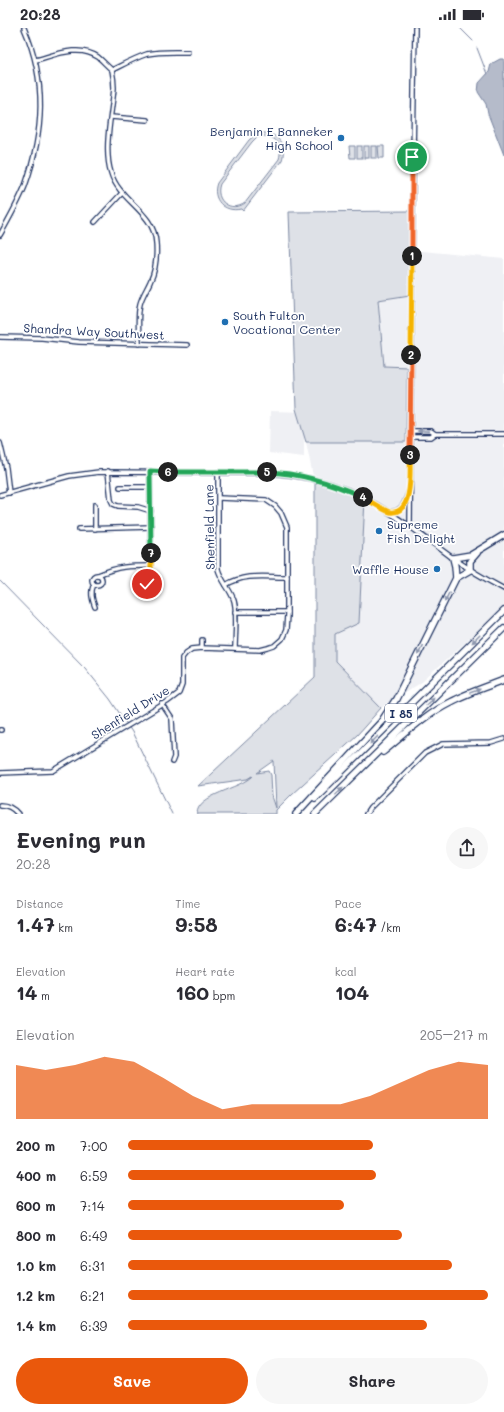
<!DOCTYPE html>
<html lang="en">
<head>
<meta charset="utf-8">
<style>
	body { margin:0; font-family:Mali,sans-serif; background:#f7f7f7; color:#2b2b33; height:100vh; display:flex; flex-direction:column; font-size:15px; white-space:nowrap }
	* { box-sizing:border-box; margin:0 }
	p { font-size:13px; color:#7c7c81 }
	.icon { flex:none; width:22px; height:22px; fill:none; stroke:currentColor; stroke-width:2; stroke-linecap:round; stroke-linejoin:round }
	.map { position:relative; height:786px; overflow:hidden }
	.side { display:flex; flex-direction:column; background:#fff; flex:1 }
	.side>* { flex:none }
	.pin { position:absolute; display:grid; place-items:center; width:34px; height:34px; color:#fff; margin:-17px; border:2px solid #fff; border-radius:50%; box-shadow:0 1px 4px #0007 }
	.km { position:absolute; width:20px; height:20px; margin:-10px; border-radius:50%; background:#222; color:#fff; font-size:11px; line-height:20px; text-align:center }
	.round { display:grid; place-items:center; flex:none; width:42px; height:42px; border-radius:21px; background:#f7f7f7 }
	.summary { display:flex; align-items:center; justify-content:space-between; height:68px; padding:0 16px }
	h1 { font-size:22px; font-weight:700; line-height:30px }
	.stats { display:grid; grid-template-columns:repeat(3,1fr); gap:6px; height:68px; padding:4px 16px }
	.stats div { display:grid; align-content:center }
	.stats b { font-size:20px; font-weight:700 }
	.stats small { font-size:11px; font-weight:400 }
	.stats p { font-size:11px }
	.chart { height:112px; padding:8px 16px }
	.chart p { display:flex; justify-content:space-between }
	.chart svg { width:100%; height:72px; margin-top:4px; fill:#ea580c; opacity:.7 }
	.button { display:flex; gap:8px; margin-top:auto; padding:8px 16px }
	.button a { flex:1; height:46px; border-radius:24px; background:#ea580c; color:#fff; font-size:16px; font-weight:700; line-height:46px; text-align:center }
	.button a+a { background:#f7f7f7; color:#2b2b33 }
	ul { padding:0 16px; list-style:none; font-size:13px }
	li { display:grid; grid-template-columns:64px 48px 1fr; align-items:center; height:30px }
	li i { height:10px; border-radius:5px; background:#ea580c }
	.status { display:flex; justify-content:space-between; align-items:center; height:28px; padding:0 20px; background:#fff; direction:ltr }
	.status svg { height:11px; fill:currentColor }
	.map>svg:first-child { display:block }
	.built { fill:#eff0f4 }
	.green { fill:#dee1e7; stroke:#7c88a2; fill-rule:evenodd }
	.water { fill:#b5bbca; stroke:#77839f }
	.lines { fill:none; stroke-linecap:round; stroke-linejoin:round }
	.stream { stroke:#77839f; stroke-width:1 }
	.minor-casing { stroke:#1b2f5e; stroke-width:6 }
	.highway-casing { stroke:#1b2f5e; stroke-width:8 }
	.minor { stroke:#fff; stroke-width:3.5 }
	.highway { stroke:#fff; stroke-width:5.5 }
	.oneway { fill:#8d97ae }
	.split-1-casing { stroke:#fff; stroke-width:8 }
	.split-2-casing { stroke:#fff; stroke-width:8 }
	.split-3-casing { stroke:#fff; stroke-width:8 }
	.split-4-casing { stroke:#fff; stroke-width:8 }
	.split-5-casing { stroke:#fff; stroke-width:8 }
	.split-6-casing { stroke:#fff; stroke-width:8 }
	.split-7-casing { stroke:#fff; stroke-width:8 }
	.split-8-casing { stroke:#fff; stroke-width:8 }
	.split-1 { stroke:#f0652b; stroke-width:5 }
	.split-2 { stroke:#f5b400; stroke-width:5 }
	.split-3 { stroke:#f0652b; stroke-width:5 }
	.split-4 { stroke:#f5b400; stroke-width:5 }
	.split-5 { stroke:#22a559; stroke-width:5 }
	.split-6 { stroke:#22a559; stroke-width:5 }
	.split-7 { stroke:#22a559; stroke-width:5 }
	.split-8 { stroke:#f5b400; stroke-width:5 }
	.poi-dot { fill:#1f6fb2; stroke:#fff; stroke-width:1.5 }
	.labels { text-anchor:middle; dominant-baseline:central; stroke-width:3.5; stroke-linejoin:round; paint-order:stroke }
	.shield { fill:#fff; stroke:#5f6d8e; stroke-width:1 }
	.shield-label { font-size:11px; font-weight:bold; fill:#1b2f5e }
	.poi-label { font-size:12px; fill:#1b2f5e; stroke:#fff; text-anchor:end }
	.street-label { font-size:12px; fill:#1b2f5e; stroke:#fff }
</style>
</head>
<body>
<div class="status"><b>20:28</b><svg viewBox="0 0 49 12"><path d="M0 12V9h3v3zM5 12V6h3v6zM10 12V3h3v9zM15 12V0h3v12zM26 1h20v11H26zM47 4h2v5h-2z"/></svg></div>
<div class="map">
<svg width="504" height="786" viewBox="0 0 504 786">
	<rect width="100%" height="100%" fill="#fff"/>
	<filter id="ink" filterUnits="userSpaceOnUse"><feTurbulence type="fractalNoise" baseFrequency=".025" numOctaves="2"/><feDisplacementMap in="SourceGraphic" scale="8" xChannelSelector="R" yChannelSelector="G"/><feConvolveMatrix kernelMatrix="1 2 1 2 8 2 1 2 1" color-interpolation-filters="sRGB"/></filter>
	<g filter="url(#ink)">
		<g class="built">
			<polygon points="412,222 504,231 504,579 422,654 381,680 335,633 335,606 346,459 314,453 306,414 406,414 407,339 384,339 378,272"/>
			<polygon points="270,383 343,385 343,412 304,410 304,429 269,425"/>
		</g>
		<g class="green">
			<path d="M262,105C277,104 287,117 282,132L243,183L241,181C224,185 211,171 217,155L249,112L255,107ZM262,108C275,108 283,118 279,131L245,175C231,185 214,173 220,156L252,114L256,110Z"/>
			<polygon points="349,118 355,118 355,130 350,130"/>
			<rect x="357" y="118" width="5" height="12"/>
			<rect x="364" y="118" width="5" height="12"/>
			<rect x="371" y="118" width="6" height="12"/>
			<polygon points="378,118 384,118 384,130 379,130"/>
			<polygon points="412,183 410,267 378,272 384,338 407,339 406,414 306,414 296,381 289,184"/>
			<path d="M315,453L346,459L365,470L359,595L335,606V633L381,680L357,707L292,766L276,782V786H197C197,766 241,761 253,748L248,751L198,758L315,649ZM274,733L276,780L272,768L271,747L269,743L257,745Z"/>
		</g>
		<polygon class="water" points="500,31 504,31 504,127 488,86 486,76 478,64 479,55 489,44 491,36"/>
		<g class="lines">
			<g class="stream">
				<polyline points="460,0 473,13"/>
				<polyline points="477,20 487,46"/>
				<polyline points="0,553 85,640 110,671 132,704 172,786"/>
			</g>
			<defs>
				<g id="minor">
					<path d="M36,32C55,27 79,16 98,29C103,33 107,38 112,42C113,47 114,54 114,60C112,84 103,121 111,145C119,173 154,183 156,215C157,228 156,242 150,254C147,261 142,268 140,276C137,288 139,303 139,316"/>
					<path d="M112,42C124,36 135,30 147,26C160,23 175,24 188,24"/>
					<polyline points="111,89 147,92"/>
					<polyline points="95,194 122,165"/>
					<path d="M0,207C9,191 18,175 25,158C44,104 47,53 24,0"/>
					<polyline points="0,309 42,310 79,314 187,317"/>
					<polyline points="410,403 431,403 435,406"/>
					<polyline points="410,409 431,409 435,406 504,406"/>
					<polyline points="0,415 6,440 9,465"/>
					<polyline points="108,443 111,472 113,476 118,478 138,479 151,483"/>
					<path d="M218,444V541C221,552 229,560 233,570C238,580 235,608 235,621"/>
					<polyline points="120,459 150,459"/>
					<path d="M0,467L69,448L99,444L271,445C298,447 323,452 348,462C385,478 417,504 450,528C467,540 485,551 504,561"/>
					<path d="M389,484C403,484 405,474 409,463"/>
					<polyline points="410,498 413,129 415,0"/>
					<polyline points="79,501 151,499"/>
					<polyline points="95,501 95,477"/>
					<circle cx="97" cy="552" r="5"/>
					<path d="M98,547C119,538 128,538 151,538"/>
					<path d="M94,556C90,564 92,571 95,579"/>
					<polyline points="150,557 151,560 149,564 145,564 143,559 147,556 150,557 151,553 150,443"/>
					<path d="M226,557C244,545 266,549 287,549"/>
					<polyline points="235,584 287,584"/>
					<polyline points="202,612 202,620"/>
					<polyline points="162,676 172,691 174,729 172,734"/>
					<polyline points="0,702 1,702"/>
					<polyline points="0,745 53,743 167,674 179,665 182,657 182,630 186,625 192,621 202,620 260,622 268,620 274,618 282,611 286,602 287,587 287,499 281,485 275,478 266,472 219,470"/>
					<path d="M0,777C8,777 13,780 18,786"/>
					<polyline points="366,786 370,780 425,725 443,716 491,715 504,711"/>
				</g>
				<g id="highway">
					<polyline points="456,550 455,538 453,530 471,527 504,507"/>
					<path d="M383,724C404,707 426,686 450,674C467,665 486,659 504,652"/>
					<polyline points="315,770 504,583"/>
					<polyline points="296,786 381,694 396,671 456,550 470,542 470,533 477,525"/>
					<polyline points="315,786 504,600"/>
				</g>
			</defs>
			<use href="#minor" class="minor-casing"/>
			<use href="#highway" class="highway-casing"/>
			<use href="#minor" class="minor"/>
			<use href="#highway" class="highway"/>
		</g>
		<defs><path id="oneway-solid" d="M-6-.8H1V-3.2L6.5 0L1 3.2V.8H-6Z"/></defs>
		<g class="oneway">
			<use href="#oneway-solid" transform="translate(423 403) rotate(-179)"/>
			<use href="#oneway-solid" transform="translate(447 569) rotate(116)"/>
			<use href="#oneway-solid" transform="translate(476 611) rotate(135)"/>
			<use href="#oneway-solid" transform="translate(420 622) rotate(116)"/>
			<use href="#oneway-solid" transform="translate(475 663) rotate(-20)"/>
			<use href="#oneway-solid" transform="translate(430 673) rotate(-45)"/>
			<use href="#oneway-solid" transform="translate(374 712) rotate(135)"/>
			<use href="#oneway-solid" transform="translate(339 763) rotate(-44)"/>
		</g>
	</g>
	<g class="lines" filter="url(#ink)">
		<defs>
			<polyline id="split-1" points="412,228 412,129"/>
			<polyline id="split-2" points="411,327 412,228"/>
			<polyline id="split-3" points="410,427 411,327"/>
			<path id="split-4" d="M363,469C368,472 385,483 390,484C414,487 410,441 410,427"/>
			<path id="split-5" d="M267,444C300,445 332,455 363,469"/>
			<polyline id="split-6" points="168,444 267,444"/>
			<polyline id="split-7" points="151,525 150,443 168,444"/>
			<polyline id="split-8" points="147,556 150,557 151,553 151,525"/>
		</defs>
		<use href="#split-1" class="split-1-casing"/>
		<use href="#split-2" class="split-2-casing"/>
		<use href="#split-3" class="split-3-casing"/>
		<use href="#split-4" class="split-4-casing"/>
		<use href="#split-5" class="split-5-casing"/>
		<use href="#split-6" class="split-6-casing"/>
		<use href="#split-7" class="split-7-casing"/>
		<use href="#split-8" class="split-8-casing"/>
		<use href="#split-1" class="split-1"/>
		<use href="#split-2" class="split-2"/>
		<use href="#split-3" class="split-3"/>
		<use href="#split-4" class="split-4"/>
		<use href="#split-5" class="split-5"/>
		<use href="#split-6" class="split-6"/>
		<use href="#split-7" class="split-7"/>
		<use href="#split-8" class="split-8"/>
	</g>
	<g class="poi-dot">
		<circle cx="341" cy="110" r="4"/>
		<circle cx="225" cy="294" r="4"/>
		<circle cx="379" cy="503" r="4"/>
		<circle cx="437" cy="541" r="4"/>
	</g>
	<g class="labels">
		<rect class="shield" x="385" y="676" width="32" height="18" rx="3"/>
		<g class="shield-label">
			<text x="401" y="685">I 85</text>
		</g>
		<g class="poi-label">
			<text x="333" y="103">Benjamin E Banneker<tspan x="333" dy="14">High School</tspan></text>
			<text x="233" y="287" text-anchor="start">South Fulton<tspan x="233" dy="14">Vocational Center</tspan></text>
			<text x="387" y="496" text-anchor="start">Supreme<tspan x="387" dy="14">Fish Delight</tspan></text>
			<text x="429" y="541">Waffle House</text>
		</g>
		<g class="street-label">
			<text transform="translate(94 303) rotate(3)">Shandra Way Southwest</text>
			<text transform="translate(209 499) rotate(-91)">Shenfield Lane</text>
			<text transform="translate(130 684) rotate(-32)">Shenfield Drive</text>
		</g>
	</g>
</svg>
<div class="pin" style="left:412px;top:129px;background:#1e9e55"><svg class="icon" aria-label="arrive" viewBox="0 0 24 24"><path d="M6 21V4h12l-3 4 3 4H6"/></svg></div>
<div class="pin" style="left:147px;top:556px;background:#d93025"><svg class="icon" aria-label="check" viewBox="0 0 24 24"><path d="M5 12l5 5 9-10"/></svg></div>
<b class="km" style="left:412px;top:228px">1</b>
<b class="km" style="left:411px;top:327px">2</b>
<b class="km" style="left:410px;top:427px">3</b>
<b class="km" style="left:363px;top:469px">4</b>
<b class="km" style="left:267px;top:444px">5</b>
<b class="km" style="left:168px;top:444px">6</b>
<b class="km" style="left:151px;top:525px">7</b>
</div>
<section class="side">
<div class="summary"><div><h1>Evening run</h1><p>20:28</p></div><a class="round"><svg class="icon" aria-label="share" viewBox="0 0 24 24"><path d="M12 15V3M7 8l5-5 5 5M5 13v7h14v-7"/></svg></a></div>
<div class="stats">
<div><p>Distance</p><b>1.47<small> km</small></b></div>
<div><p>Time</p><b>9:58</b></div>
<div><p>Pace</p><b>6:47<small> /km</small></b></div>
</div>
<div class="stats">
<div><p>Elevation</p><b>14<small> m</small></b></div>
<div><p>Heart rate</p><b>160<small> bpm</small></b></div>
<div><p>kcal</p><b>104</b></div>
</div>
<div class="chart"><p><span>Elevation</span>205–217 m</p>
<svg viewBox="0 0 160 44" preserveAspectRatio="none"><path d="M0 44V11L10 14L20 11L30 6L40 9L50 19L60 30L70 38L80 35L90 35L100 35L110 35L120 30L130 22L140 14L150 9L160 11V44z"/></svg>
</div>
<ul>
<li><b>200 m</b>7:00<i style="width:68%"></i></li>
<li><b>400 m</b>6:59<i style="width:69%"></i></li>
<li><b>600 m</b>7:14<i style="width:60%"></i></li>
<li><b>800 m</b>6:49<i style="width:76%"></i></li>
<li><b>1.0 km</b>6:31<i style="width:90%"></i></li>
<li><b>1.2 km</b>6:21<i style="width:100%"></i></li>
<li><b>1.4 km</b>6:39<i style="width:83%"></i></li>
</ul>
<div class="button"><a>Save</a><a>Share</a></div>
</section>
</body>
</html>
